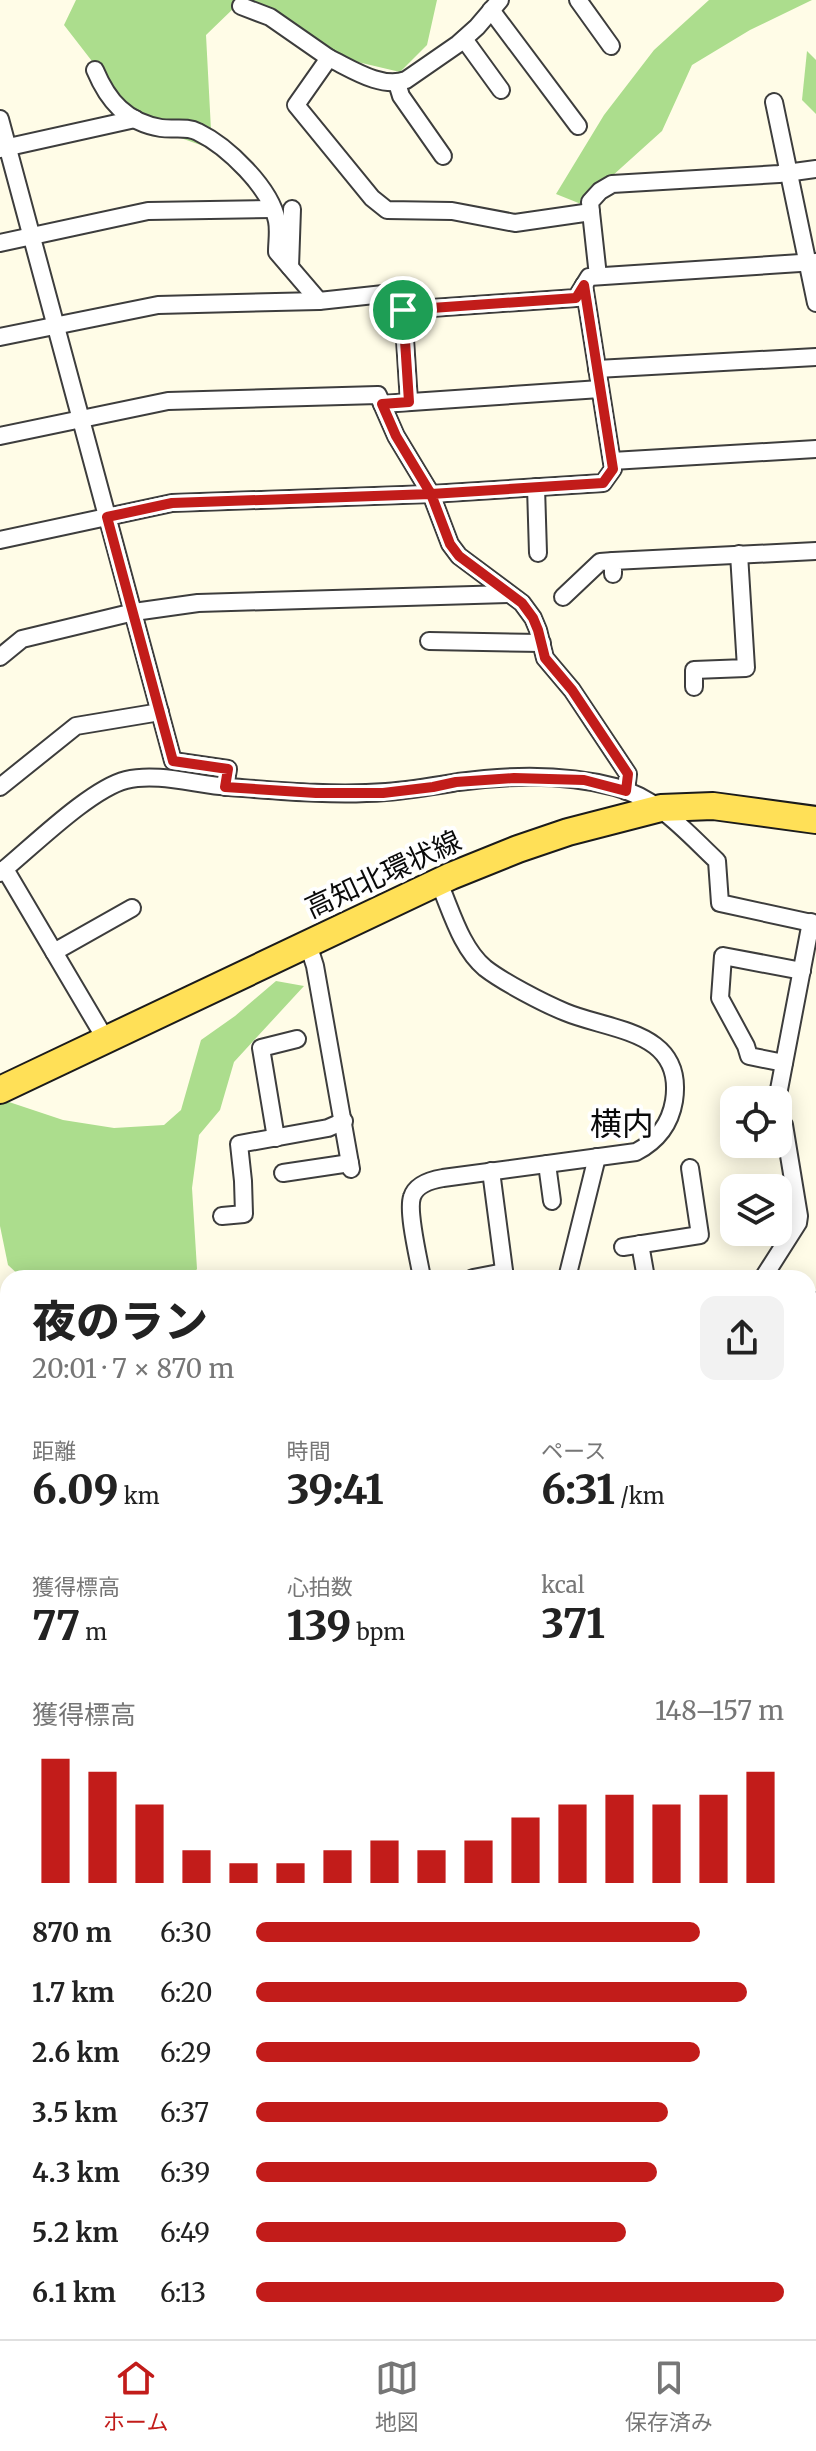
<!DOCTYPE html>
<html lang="ja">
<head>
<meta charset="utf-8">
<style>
	body { margin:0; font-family:Merriweather,"Noto Sans JP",serif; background:#f2f2f2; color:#222; height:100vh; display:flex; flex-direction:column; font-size:30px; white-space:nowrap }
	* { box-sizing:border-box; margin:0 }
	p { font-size:26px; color:#767676 }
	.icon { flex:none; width:44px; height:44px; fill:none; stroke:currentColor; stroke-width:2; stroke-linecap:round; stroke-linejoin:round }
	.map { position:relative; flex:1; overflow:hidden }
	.panel { position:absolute; left:0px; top:1270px; width:816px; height:1070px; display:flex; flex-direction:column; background:#fff; border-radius:24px 24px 0 0; box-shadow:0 4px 20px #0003 }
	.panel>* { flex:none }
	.buttons { position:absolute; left:720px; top:1086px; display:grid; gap:16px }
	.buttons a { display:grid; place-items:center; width:72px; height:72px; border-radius:16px; background:#fff; box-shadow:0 4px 20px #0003; font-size:40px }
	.pin { position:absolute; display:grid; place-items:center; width:68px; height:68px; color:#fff; margin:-34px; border:4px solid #fff; border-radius:50%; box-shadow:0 2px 8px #0007 }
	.round { display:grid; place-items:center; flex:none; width:84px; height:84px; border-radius:16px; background:#f2f2f2 }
	.head { display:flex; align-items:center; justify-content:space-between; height:136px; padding:0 32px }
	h1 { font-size:44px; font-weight:800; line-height:60px }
	.metrics { display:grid; grid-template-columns:repeat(3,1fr); gap:12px; height:136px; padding:8px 32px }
	.metrics div { display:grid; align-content:center }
	.metrics b { font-size:40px; font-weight:800 }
	.metrics small { font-size:22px; font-weight:400 }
	.metrics p { font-size:22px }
	.chart { height:224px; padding:16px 32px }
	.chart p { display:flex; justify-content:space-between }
	.chart svg { width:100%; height:144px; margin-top:8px; stroke:#c21c1a; stroke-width:6 }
	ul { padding:0 32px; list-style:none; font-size:26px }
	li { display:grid; grid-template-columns:128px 96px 1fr; align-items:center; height:60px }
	li i { height:20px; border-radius:10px; background:#c21c1a }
	.dock { display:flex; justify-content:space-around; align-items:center; height:112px; border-top:2px solid #e0e0e0; background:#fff; font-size:22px; color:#767676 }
	.dock a { display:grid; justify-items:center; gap:4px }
	.dock .selected { color:#c21c1a }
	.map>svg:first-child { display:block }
	.forest { fill:#acdd8d }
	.water { fill:#a7d7fa; stroke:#2a87d6; stroke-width:2 }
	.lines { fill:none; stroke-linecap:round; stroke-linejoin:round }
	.minor-casing { stroke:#3d3d3d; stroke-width:20 }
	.primary-casing { stroke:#1b1b1b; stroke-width:30 }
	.minor { stroke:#fff; stroke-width:16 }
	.primary { stroke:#ffe057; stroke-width:26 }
	.route-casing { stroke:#fff; stroke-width:16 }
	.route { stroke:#c21c1a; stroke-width:10 }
	.labels { text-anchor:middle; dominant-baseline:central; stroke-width:8; stroke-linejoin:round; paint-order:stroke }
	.street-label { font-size:28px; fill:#0a0a0a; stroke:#fff }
	.quarter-label { font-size:32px; fill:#0a0a0a; stroke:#fff }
</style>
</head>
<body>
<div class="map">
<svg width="816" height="2339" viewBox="0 0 816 2339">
	<rect width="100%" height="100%" fill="#fffce7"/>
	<g class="forest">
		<polygon points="76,0 437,0 427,45 400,72 328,55 236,6 206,35 212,149 121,117 112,87 64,25"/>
		<polygon points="709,0 812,0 750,30 692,65 662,131 581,204 556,194 604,115 654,50"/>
		<polygon points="807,51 816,60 816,114 802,100"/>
		<polygon points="276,981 304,986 234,1062 220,1110 199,1135 192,1188 197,1269 190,1278 22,1278 8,1265 0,1226 0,1102 3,1100 63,1120 114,1128 164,1125 181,1110 201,1040 235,1016"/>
	</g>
	<polygon class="water" points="816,2033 816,2090 808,2090 808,2035"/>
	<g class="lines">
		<defs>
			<g id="minor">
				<path d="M500,0L477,27L458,44L406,80C381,89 352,69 329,58L296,105L372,198L387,210L452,211L515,223L591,212L598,276"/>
				<polyline points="578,0 611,46"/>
				<polyline points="241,6 270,17 329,58"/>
				<polyline points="491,10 578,126"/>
				<polyline points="464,39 501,90"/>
				<path d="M95,70C108,101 126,122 161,128C173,130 187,126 198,132C227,146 271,188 277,221C279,231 277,242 277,252L319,301"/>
				<polyline points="397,83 401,96 443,156"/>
				<polyline points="774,102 816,303"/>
				<polyline points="0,119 173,761 228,769 225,787"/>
				<polyline points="0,149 135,119"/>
				<polyline points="591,212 590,202 600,191 612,184 779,174 816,169"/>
				<polyline points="0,243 148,211 272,209"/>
				<polyline points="290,267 292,209"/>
				<polyline points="403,310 576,298 589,277 816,262"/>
				<polyline points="0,337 158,305 319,301 402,292 409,402"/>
				<polyline points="597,369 816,357"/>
				<polyline points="382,404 600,389"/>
				<polyline points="0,436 168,401 378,395 396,436 431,494 450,544 459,556 522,603 533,618 538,630 545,658 572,690 628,774 626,791"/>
				<polyline points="612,461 816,449"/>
				<polyline points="536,487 538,553"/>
				<polyline points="0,540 172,503 431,494 603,483 613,469 584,285"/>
				<polyline points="613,574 613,561 816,551"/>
				<polyline points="563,597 600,562 613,561"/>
				<polyline points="429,641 542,643"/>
				<polyline points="0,657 22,639 134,612 198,603 508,594"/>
				<polyline points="694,687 694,670 746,668 739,554"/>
				<polyline points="0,787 76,726 160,712"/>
				<polyline points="5,869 106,1040"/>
				<path d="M0,873C31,848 90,789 126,780C158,772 196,785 229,787C281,791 334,796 386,792C411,790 434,786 458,782C509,775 566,774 615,787C658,798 686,832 717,861L720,903L816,924"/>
				<polyline points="308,944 315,966 351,1169"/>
				<polyline points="54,952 132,908"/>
				<polyline points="784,1063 749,1056 746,1046 720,998 723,956 802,971"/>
				<polyline points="777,1100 811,922"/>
				<polyline points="276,1138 261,1048 297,1039"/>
				<polyline points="547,1164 552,1201"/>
				<polyline points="491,1171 505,1278"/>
				<polyline points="283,1173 350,1163"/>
				<polyline points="222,1216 244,1214 243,1181 239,1144 328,1128 344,1121"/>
				<polyline points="640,1244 646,1278"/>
				<polyline points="623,1247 700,1235 690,1168"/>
				<path d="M422,1278C419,1260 407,1212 412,1197C416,1184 431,1180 443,1178L636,1152C657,1141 670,1125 674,1101C685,1030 610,1031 565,1012C543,1003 503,982 485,968C461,948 451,910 439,883"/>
				<polyline points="473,1278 504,1272"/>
				<polyline points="567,1278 597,1157"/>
				<polyline points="763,1278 798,1223 799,1216 784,1125 778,1118"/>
				<polyline points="816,1301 816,1302"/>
				<polyline points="8,1324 8,1327"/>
				<polyline points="808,1381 816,1370"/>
				<polyline points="0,1431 8,1431"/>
				<polyline points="0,1539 8,1538"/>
				<polyline points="808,1671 816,1669"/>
				<polyline points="808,1766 816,1766"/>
				<polyline points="808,1859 816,1859"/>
				<polyline points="0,1923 6,1907 6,1852"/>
				<polyline points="808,1994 816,1995"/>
				<polyline points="0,2121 8,2132"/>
				<polyline points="808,2131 816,2132"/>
				<polyline points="808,2231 816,2231"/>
				<polyline points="808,2330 816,2330"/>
				<polyline points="18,2332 22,2339"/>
				<polyline points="230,2332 231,2339"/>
				<polyline points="301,2332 302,2339"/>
				<polyline points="501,2332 531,2332"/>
				<polyline points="424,2339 431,2332"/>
				<polyline points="599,2339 601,2332"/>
			</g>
			<polyline id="primary" points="0,1090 451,876 518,849 568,832 661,808 713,806 816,820"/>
		</defs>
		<use href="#minor" class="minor-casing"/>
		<use href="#primary" class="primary-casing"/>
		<use href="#minor" class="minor"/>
		<use href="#primary" class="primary"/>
	</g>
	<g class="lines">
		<defs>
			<polyline id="route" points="403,310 409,402 382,404 396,436 431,494 450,544 459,556 522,603 533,618 538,630 545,658 572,690 628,774 626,791 584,780 514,778 456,782 433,787 383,793 316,793 225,787 228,769 173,761 107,517 172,503 431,494 603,483 613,469 584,285 576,298 403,310"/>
		</defs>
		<use href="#route" class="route-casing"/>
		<use href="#route" class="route"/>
	</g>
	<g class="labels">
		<g class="street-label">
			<text transform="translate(383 874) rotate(-25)">高知北環状線</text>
		</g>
		<g class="quarter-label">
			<text x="622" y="1124">横内</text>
		</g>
	</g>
</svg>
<div class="buttons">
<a><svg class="icon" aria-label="locate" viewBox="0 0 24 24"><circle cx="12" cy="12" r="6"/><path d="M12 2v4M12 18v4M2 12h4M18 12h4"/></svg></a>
<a><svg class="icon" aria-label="layers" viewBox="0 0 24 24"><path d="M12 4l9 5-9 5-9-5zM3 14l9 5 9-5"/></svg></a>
</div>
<div class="pin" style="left:403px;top:310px;background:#1e9e55"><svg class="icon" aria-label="arrive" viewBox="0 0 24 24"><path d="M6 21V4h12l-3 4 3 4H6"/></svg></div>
<section class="panel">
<div class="head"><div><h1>夜のラン</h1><p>20:01 · 7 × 870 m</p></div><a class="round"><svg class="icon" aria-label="share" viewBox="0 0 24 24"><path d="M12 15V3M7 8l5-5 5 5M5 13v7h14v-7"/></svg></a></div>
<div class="metrics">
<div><p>距離</p><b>6.09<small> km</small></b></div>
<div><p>時間</p><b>39:41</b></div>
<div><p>ペース</p><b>6:31<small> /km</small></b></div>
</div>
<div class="metrics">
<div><p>獲得標高</p><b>77<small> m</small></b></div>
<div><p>心拍数</p><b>139<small> bpm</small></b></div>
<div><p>kcal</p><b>371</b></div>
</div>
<div class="chart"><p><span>獲得標高</span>148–157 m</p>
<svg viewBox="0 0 160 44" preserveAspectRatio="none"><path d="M5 44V6M15 44V10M25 44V20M35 44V34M45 44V38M55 44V38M65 44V34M75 44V31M85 44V34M95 44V31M105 44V24M115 44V20M125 44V17M135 44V20M145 44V17M155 44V10"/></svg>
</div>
<ul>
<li><b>870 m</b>6:30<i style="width:84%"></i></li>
<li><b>1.7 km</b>6:20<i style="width:93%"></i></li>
<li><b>2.6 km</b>6:29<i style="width:84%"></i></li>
<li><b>3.5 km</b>6:37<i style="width:78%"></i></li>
<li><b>4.3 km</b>6:39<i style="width:76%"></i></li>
<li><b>5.2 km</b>6:49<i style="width:70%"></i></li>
<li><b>6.1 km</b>6:13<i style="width:100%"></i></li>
</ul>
</section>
</div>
<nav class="dock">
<a class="selected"><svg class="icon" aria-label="home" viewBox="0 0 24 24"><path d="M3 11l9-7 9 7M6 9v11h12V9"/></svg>ホーム</a>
<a><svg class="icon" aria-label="map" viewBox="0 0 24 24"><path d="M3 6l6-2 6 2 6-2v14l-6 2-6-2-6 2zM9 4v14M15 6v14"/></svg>地図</a>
<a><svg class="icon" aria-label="saved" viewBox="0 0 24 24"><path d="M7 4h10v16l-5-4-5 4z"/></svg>保存済み</a>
</nav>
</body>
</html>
